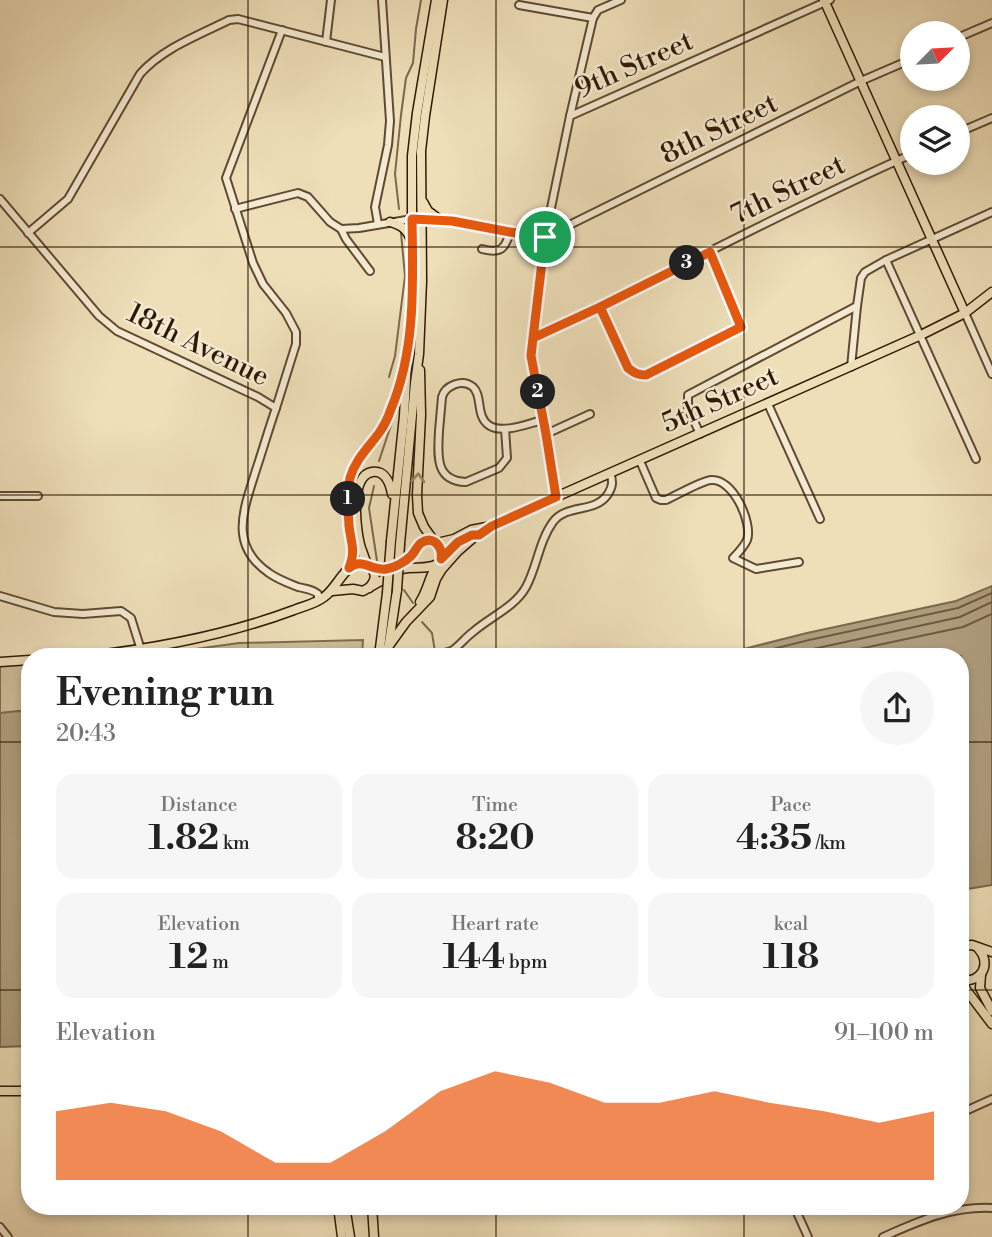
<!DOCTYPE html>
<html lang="en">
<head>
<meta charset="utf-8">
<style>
	body { margin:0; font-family:"Libre Bodoni",serif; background:#f6f6f6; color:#222; height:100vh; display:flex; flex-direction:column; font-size:26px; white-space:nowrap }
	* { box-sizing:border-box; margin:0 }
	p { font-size:23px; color:#767676 }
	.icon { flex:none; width:38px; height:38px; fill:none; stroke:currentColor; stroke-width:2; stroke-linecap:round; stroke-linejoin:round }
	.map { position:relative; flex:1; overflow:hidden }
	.panel { position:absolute; left:21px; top:648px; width:948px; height:567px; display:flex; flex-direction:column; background:#fff; border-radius:28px; box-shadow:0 4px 10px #0003 }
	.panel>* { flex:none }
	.needle { width:46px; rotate:66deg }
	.controls { position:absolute; left:900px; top:21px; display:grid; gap:14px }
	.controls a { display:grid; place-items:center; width:70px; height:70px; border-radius:50%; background:#fff; box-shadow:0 4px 10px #0003; font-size:35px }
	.pin { position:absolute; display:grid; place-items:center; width:60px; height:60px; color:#fff; margin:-30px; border:4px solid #fff; border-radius:50%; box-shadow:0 2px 7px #0007 }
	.km { position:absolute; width:35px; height:35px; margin:-18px; border-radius:50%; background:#222; color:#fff; font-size:19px; line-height:35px; text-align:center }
	.round { display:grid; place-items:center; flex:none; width:74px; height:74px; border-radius:37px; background:#f6f6f6 }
	.overview { display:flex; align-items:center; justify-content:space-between; height:119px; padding:0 35px }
	h1 { font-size:38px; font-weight:700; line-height:52px }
	.metrics { display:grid; grid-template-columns:repeat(3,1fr); gap:10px; height:119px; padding:7px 35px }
	.metrics div { display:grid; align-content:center; border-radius:18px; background:#f6f6f6; text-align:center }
	.metrics b { font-size:35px; font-weight:700 }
	.metrics small { font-size:19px; font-weight:400 }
	.metrics p { font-size:19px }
	.chart { height:196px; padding:14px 35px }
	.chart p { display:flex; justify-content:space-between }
	.chart svg { width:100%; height:126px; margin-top:7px; fill:#ea580c; opacity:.7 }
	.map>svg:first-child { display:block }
	.green { fill:#cebd9a; stroke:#7e6b4f; stroke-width:2 }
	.water { fill:#ad9c7b; stroke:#7b684b; stroke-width:2 }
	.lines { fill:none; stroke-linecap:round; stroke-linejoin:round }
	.shore { stroke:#6e5a40; stroke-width:2 }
	.stream { stroke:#7b684b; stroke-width:2 }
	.minor-casing { stroke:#5f4a31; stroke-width:10 }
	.major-casing { stroke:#2f1904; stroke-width:11 }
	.minor { stroke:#f4ead2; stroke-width:6 }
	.major { stroke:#eedfb9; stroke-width:8 }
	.major-bridge-casing { stroke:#2f1904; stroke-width:11; stroke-linecap:butt }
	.major-bridge { stroke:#eedfb9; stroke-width:8 }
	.oneway { stroke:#988668 }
	.route-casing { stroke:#fff; stroke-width:14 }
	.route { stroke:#ea580c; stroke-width:9 }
	.grid { fill:none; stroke:#2f1904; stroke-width:2; stroke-opacity:0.55 }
	.labels { text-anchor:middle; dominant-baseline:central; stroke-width:5; stroke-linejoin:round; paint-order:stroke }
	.street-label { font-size:28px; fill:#2f1904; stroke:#f4ead2 }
</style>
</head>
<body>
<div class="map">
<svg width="992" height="1237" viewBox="0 0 992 1237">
	<rect width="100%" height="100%" fill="#eedfb9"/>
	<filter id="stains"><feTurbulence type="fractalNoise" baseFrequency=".00286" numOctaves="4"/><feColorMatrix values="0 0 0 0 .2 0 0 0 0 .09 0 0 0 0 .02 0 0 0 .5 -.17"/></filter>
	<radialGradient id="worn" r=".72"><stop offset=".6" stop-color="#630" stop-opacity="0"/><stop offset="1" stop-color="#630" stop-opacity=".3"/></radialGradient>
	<g class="green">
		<polygon points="363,640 362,656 145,656 239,643"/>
		<polygon points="30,664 30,712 0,713 0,665"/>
	</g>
	<g class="water">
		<polygon points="992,586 992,885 961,890 961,656 716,656 807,633 956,601"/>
		<polygon points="18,711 30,712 30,1046 0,1047 0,713"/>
	</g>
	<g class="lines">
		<g class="shore">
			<polyline points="745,656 809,640 958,608 992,593"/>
			<polyline points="781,656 960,617 992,602"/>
			<polyline points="826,656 963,627 992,614"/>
		</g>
		<g class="stream">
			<polyline points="399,209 395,174 401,115 406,78 413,63 416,29 421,0"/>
			<polyline points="389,377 395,356 405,276 401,233"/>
			<polyline points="379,461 393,419"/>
			<polyline points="374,486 369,508 377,561"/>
			<polyline points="404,590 413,603"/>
			<polyline points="422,622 432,633 435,652"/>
		</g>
		<defs>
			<g id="minor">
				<polyline points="519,5 593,18"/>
				<polyline points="957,38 992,23"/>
				<polyline points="326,42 331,0"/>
				<polyline points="570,116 830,0"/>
				<polyline points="957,133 992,118"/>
				<path d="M0,199L99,316L117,331L258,397L276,408C269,428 263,449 256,470C244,509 228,545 269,573C277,579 288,583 298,587C306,589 312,589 318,594V601"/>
				<polyline points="235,209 298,193 308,197 330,222 341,229 359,228 412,219 442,220 545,237 861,81 912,59"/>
				<polyline points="378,224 375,207 388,145 390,121 382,0"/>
				<polyline points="341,229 346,239 370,271"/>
				<path d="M28,233L68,199L140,74C163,48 199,35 229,20L238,19L385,57"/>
				<path d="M482,249C501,254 505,249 510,232"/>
				<polyline points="886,260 976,459"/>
				<path d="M600,307L628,367C635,374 641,377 651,373L741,327L710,252"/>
				<polyline points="965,313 992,374"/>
				<path d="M532,338C660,279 783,211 912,154"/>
				<polyline points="851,367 857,306 861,278 865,272 886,260 992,212"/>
				<polyline points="768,404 820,519"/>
				<polyline points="276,408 296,344 296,332 286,313 263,284 253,263 226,178 282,30"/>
				<path d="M505,429L507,458L499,468L466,482C434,481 438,454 439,431C440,420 441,408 442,397C445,386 462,378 473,387C483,396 475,417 490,426C504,434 529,423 543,420"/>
				<polyline points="546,434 590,414"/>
				<polyline points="700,434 688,408 688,395 857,306"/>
				<path d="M640,461L656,498L661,500H666C677,495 701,481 711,480C733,478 753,523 747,540C744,547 738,553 733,558L756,569L799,562"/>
				<polyline points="0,496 38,496"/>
				<polyline points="556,497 546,434 531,356 545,237 570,116 593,18 598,10 621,0"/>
				<polyline points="0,596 54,612 83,614 121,611 131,618 141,650"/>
				<path d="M433,656C439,654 448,653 453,650C460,645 466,637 473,632C490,617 515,607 526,587C537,567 539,541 553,522C567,503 595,514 608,494C613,486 613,481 610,473"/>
				<polyline points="961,1113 992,1099"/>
				<polyline points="794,1206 808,1237"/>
				<polyline points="0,1227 8,1237"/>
				<path d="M883,1237C919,1221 952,1206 992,1208"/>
			</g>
			<g id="major">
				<polyline points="824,0 965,313"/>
				<polyline points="423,202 428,211 440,220"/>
				<path d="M390,222C401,225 407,229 411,240"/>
				<polyline points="420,370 421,415 417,495 418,513 424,527 434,541"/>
				<polyline points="391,541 404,416 407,361 412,301 412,156 417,113 436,0"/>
				<polyline points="437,543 454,539 471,530 492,526 508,520 556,497 921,335 965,313 992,292"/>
				<polyline points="400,544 415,383 419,354 422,281 421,151 425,116 443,0"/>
				<path d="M350,566C355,552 352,543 350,529C347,511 346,491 351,474C357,456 372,445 381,429C392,412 397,393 403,374"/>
				<path d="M370,567C386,569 399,568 411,556C415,552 417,546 422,543C434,535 443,548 441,559"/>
				<path d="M369,588C373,583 376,579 374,573C372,566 371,569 367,564C365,560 363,553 361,548C356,532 349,476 372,472C385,470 390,483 392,494"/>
				<path d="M332,591L353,589L363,591L402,569C413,566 429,570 437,564C440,562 442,558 444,556C454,545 464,536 479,535"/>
				<path d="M420,602C428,590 429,577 437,564"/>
				<polyline points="388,647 406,622 430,597 436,579 442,569 457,552 473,538"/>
				<path d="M88,656C159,648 227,635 294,610C304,606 315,604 324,597C339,587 346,557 368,565"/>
				<polyline points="379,656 387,593"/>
				<polyline points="387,656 397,590"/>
				<polyline points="0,662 30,660"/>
				<polyline points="961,946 972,945 992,952"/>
				<polyline points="981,975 980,988 992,1011"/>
				<path d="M961,980C982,983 992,964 978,948"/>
				<polyline points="961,983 992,1024"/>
				<polyline points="0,1091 30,1091"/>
				<polyline points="338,1206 342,1237"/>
				<polyline points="345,1206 350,1237"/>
				<polyline points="372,1206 374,1237"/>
			</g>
		</defs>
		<use href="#minor" class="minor-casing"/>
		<use href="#major" class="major-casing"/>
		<use href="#minor" class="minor"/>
		<use href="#major" class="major"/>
		<defs>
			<g id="major-bridge">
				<polyline points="397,590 400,544"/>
				<polyline points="387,593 391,541"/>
			</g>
		</defs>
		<use href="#major-bridge" class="major-bridge-casing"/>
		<use href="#major-bridge" class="major-bridge"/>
	</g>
	<defs><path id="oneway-chevron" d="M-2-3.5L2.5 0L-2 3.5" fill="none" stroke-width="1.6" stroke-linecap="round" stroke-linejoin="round" transform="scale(1.75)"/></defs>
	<use class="oneway" href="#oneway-chevron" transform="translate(418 478) rotate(-87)"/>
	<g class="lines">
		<defs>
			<path id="route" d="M545,237L510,232L452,221L412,219C413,283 416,349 391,409C388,418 384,426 379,433C368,448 355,460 350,478C347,494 348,510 349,526C351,543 356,550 349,568C362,557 371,571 386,569C394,568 405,562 411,556C415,552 417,546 421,543C434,534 443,548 441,559L458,542L472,535H479L492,526L556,497L546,434L531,356L533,338L600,307L628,368C634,373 638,375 646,375L741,327L710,252L600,307L533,338L545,237"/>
		</defs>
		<use href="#route" class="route-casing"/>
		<use href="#route" class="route"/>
	</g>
	<path class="grid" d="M248,0V656M496,0V656M744,0V656M0,247H992M0,495H992M0,742H30M961,742H992M0,990H30M961,990H992M248,1206V1237M496,1206V1237M744,1206V1237"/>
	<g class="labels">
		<g class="street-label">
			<text transform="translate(634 65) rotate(-24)">9th Street</text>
			<text transform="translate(719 129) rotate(-26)">8th Street</text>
			<text transform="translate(788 190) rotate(-26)">7th Street</text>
			<text transform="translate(198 345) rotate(26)">18th Avenue</text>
			<text transform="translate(720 400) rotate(-24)">5th Street</text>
		</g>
	</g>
	<rect width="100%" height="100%" filter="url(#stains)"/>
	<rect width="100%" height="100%" fill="url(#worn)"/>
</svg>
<div class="controls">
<a><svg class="needle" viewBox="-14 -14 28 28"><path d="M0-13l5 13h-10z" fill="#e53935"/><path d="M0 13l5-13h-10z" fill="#767676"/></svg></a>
<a><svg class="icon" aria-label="layers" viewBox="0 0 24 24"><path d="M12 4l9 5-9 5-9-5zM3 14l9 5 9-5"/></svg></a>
</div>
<div class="pin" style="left:545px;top:237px;background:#1e9e55"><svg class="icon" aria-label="arrive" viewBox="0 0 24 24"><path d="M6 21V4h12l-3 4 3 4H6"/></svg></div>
<b class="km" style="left:348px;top:499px">1</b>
<b class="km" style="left:538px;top:392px">2</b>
<b class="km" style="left:687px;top:263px">3</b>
<section class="panel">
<div class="overview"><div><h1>Evening run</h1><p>20:43</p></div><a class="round"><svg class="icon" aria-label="share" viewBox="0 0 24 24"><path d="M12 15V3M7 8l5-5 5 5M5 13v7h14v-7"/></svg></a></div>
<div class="metrics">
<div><p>Distance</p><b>1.82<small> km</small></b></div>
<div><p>Time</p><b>8:20</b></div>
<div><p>Pace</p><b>4:35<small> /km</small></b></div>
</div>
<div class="metrics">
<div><p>Elevation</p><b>12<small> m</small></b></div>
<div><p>Heart rate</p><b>144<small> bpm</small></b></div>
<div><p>kcal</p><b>118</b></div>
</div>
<div class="chart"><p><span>Elevation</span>91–100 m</p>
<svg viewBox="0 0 160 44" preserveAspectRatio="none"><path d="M0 44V20L10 17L20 20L30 27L40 38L50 38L60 27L70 13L80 6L90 10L100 17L110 17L120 13L130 17L140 20L150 24L160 20V44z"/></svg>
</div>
</section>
</div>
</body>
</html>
